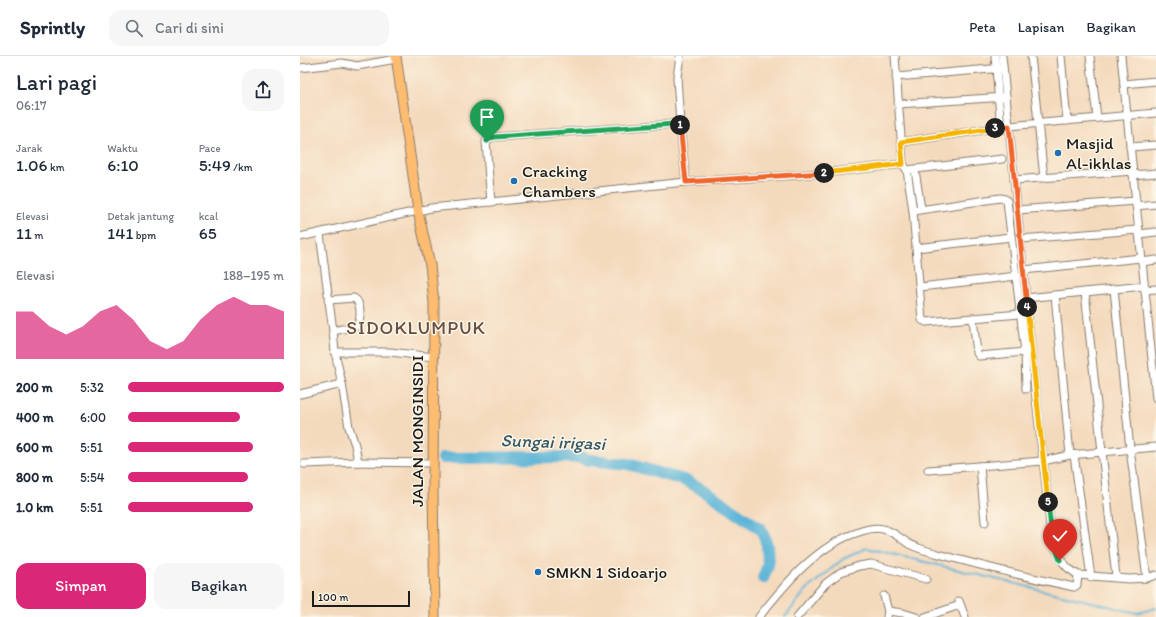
<!DOCTYPE html>
<html lang="id">
<head>
<meta charset="utf-8">
<style>
	body { margin:0; font-family:Itim,sans-serif; background:#f6f6f7; color:#1f2937; height:100vh; display:flex; flex-direction:column; font-size:15px; white-space:nowrap }
	* { box-sizing:border-box; margin:0 }
	p { font-size:13px; color:#747a83 }
	.icon { flex:none; width:22px; height:22px; fill:none; stroke:currentColor; stroke-width:2; stroke-linecap:round; stroke-linejoin:round }
	.map { position:relative; flex:1; overflow:hidden }
	.sheet { display:flex; flex-direction:column; background:#fff; width:300px }
	.sheet>* { flex:none }
	.scale { position:absolute; left:12px; bottom:10px; width:98px; box-sizing:border-box; padding-left:4px; border:2px solid #1c1c1c; border-top:0; font-size:11px; line-height:14px; white-space:nowrap; color:#1c1c1c; -webkit-text-stroke:3px #fcf5e5; paint-order:stroke }
	.pin { position:absolute; display:grid; place-items:center; width:34px; height:34px; color:#fff; margin:-41px -17px; border-radius:50% 50% 50% 0; rotate:-45deg; box-shadow:0 0 4px #0007 }
	.pin .icon { rotate:45deg }
	.km { position:absolute; width:20px; height:20px; margin:-10px; border-radius:50%; background:#222; color:#fff; font-size:11px; line-height:20px; text-align:center }
	.round { display:grid; place-items:center; flex:none; width:42px; height:42px; border-radius:12px; background:#f6f6f7 }
	.headline { display:flex; align-items:center; justify-content:space-between; height:68px; padding:0 16px }
	h1 { font-size:22px; font-weight:600; line-height:30px }
	.metrics { display:grid; grid-template-columns:repeat(3,1fr); gap:6px; height:68px; padding:4px 16px }
	.metrics div { display:grid; align-content:center }
	.metrics b { font-size:17px; font-weight:600 }
	.metrics small { font-size:11px; font-weight:400 }
	.metrics p { font-size:11px }
	.chart { height:112px; padding:8px 16px }
	.chart p { display:flex; justify-content:space-between }
	.chart svg { width:100%; height:72px; margin-top:4px; fill:#db2777; opacity:.7 }
	.button { display:flex; gap:8px; margin-top:auto; padding:8px 16px }
	.button a { flex:1; height:46px; border-radius:12px; background:#db2777; color:#fff; font-size:16px; font-weight:600; line-height:46px; text-align:center }
	.button a+a { background:#f6f6f7; color:#1f2937 }
	ul { padding:0 16px; list-style:none; font-size:13px }
	li { display:grid; grid-template-columns:64px 48px 1fr; align-items:center; height:30px }
	li i { height:10px; border-radius:5px; background:#db2777 }
	header { display:flex; align-items:center; gap:24px; box-sizing:border-box; height:56px; padding:0 20px; background:#fff; border-bottom:1px solid #e0e1e3 }
	header strong { font-size:19px }
	nav { display:flex; gap:22px; margin-inline-start:auto; font-size:14px }
	.search { width:280px; height:36px; background:#f6f6f7; display:flex; align-items:center; gap:10px; box-sizing:border-box; padding:0 14px; border-radius:12px; color:#747a83; font-size:15px }
	main { display:flex; flex:1; min-height:0 }
	.map>svg:first-child { display:block }
	.lines { fill:none; stroke-linecap:round; stroke-linejoin:round }
	.stream { stroke:#5ab4d7; stroke-width:2 }
	.river { stroke:#5ab4d7; stroke-width:12 }
	.minor-casing { stroke:#887b6c; stroke-width:9 }
	.major-casing { stroke:#887b6c; stroke-width:11 }
	.minor { stroke:#fff; stroke-width:7 }
	.major { stroke:#febc70; stroke-width:9 }
	.split-1-casing { stroke:#fff; stroke-width:8 }
	.split-2-casing { stroke:#fff; stroke-width:8 }
	.split-3-casing { stroke:#fff; stroke-width:8 }
	.split-4-casing { stroke:#fff; stroke-width:8 }
	.split-5-casing { stroke:#fff; stroke-width:8 }
	.split-6-casing { stroke:#fff; stroke-width:8 }
	.split-1 { stroke:#22a559; stroke-width:5 }
	.split-2 { stroke:#f0652b; stroke-width:5 }
	.split-3 { stroke:#f5b400; stroke-width:5 }
	.split-4 { stroke:#f0652b; stroke-width:5 }
	.split-5 { stroke:#f5b400; stroke-width:5 }
	.split-6 { stroke:#22a559; stroke-width:5 }
	.poi-dot { fill:#1f6fb2; stroke:#fcf5e5; stroke-width:1.5 }
	.labels { text-anchor:middle; dominant-baseline:central; stroke-width:3; stroke-linejoin:round; paint-order:stroke }
	.poi-label { font-size:17px; fill:#1c1c1c; stroke:#fcf5e5; text-anchor:start }
	.street-label { font-size:17px; fill:#1c1c1c; stroke:#fcf5e5 }
	.water-label { font-size:18px; font-style:italic; fill:#355967; stroke:#fcf5e5 }
	.quarter-label { font-size:19px; letter-spacing:1px; fill:#664d45; stroke:#fcf5e5 }
</style>
</head>
<body>
<header>
<strong>Sprintly</strong>
<div class="search"><svg class="icon" aria-label="search" viewBox="0 0 24 24"><circle cx="10" cy="10" r="6"/><path d="M15 15l6 6"/></svg>Cari di sini</div>
<nav><a>Peta</a><a>Lapisan</a><a>Bagikan</a></nav>
</header>
<main>
<section class="sheet">
<div class="headline"><div><h1>Lari pagi</h1><p>06:17</p></div><a class="round"><svg class="icon" aria-label="share" viewBox="0 0 24 24"><path d="M12 15V3M7 8l5-5 5 5M5 13v7h14v-7"/></svg></a></div>
<div class="metrics">
<div><p>Jarak</p><b>1.06<small> km</small></b></div>
<div><p>Waktu</p><b>6:10</b></div>
<div><p>Pace</p><b>5:49<small> /km</small></b></div>
</div>
<div class="metrics">
<div><p>Elevasi</p><b>11<small> m</small></b></div>
<div><p>Detak jantung</p><b>141<small> bpm</small></b></div>
<div><p>kcal</p><b>65</b></div>
</div>
<div class="chart"><p><span>Elevasi</span>188–195 m</p>
<svg viewBox="0 0 160 44" preserveAspectRatio="none"><path d="M0 44V15L10 15L20 24L30 29L40 24L50 15L60 11L70 20L80 33L90 38L100 33L110 20L120 11L130 6L140 11L150 11L160 15V44z"/></svg>
</div>
<ul>
<li><b>200 m</b>5:32<i style="width:100%"></i></li>
<li><b>400 m</b>6:00<i style="width:72%"></i></li>
<li><b>600 m</b>5:51<i style="width:80%"></i></li>
<li><b>800 m</b>5:54<i style="width:77%"></i></li>
<li><b>1.0 km</b>5:51<i style="width:80%"></i></li>
</ul>
<div class="button"><a>Simpan</a><a>Bagikan</a></div>
</section>
<div class="map">
<svg width="856" height="561" viewBox="0 0 856 561">
	<rect width="100%" height="100%" fill="#fcf5e5"/>
	<filter id="ink" filterUnits="userSpaceOnUse"><feTurbulence type="fractalNoise" baseFrequency=".025" numOctaves="2"/><feDisplacementMap in="SourceGraphic" scale="8" xChannelSelector="R" yChannelSelector="G"/><feConvolveMatrix kernelMatrix="1 2 1 2 8 2 1 2 1" color-interpolation-filters="sRGB"/></filter>
	<filter id="wash" filterUnits="userSpaceOnUse"><feTurbulence type="fractalNoise" baseFrequency=".012" numOctaves="4" result="noise"/><feDisplacementMap in="SourceGraphic" scale="16" xChannelSelector="R" yChannelSelector="G"/><feGaussianBlur stdDeviation="0.9" result="paint"/><feColorMatrix in="noise" values="0 0 0 0 0 0 0 0 0 0 0 0 0 0 0 0 0 1.4 0 .05"/><feComposite in="paint" operator="in"/></filter>
	<g filter="url(#wash)">
		<rect width="100%" height="100%" fill="#f4dabd"/>
		<g class="lines">
			<polyline class="stream" points="485,561 506,534 543,503 567,492 837,557 856,552"/>
			<polyline class="river" points="143,402 280,401 289,404 328,408 387,425 405,435 461,473 467,489 468,509 463,522"/>
		</g>
	</g>
	<g filter="url(#ink)">
		<g class="lines">
			<defs>
				<g id="minor">
					<polyline points="380,0 377,21 380,68"/>
					<polyline points="595,0 603,108 607,114 613,155 622,264 626,266 720,258"/>
					<polyline points="695,0 701,72"/>
					<polyline points="702,0 735,333 747,439 750,469 752,482 761,504 768,512 778,519 829,523 847,522 856,519"/>
					<polyline points="731,0 744,122"/>
					<polyline points="761,0 767,65"/>
					<polyline points="790,0 797,62"/>
					<polyline points="821,0 856,342"/>
					<polyline points="0,12 42,7 57,10 96,3"/>
					<polyline points="596,21 703,12"/>
					<polyline points="824,28 856,25"/>
					<polyline points="598,48 706,41"/>
					<polyline points="601,86 709,70 856,57"/>
					<polyline points="830,91 856,89"/>
					<polyline points="607,114 702,103"/>
					<polyline points="615,114 621,153"/>
					<polyline points="833,119 856,117"/>
					<polyline points="714,124 833,115"/>
					<polyline points="191,146 186,86 191,82 195,81 374,68 380,68 386,126"/>
					<polyline points="836,150 856,148"/>
					<polyline points="717,154 836,145"/>
					<polyline points="613,155 700,142 705,143 707,145 725,296 726,333"/>
					<polyline points="20,178 33,275 35,296 42,328 49,371 55,389 58,406"/>
					<polyline points="839,178 856,176"/>
					<polyline points="0,181 131,152 386,126 499,119 542,115 603,108"/>
					<polyline points="720,183 838,174"/>
					<polyline points="616,192 711,181"/>
					<polyline points="842,206 856,204"/>
					<polyline points="723,214 841,202"/>
					<polyline points="620,231 717,220"/>
					<polyline points="814,233 830,393 847,522"/>
					<polyline points="845,234 856,233"/>
					<polyline points="785,236 802,396 816,521"/>
					<polyline points="755,239 770,399"/>
					<polyline points="726,242 844,230"/>
					<path d="M28,244L54,242C62,247 61,263 57,270L33,275"/>
					<polyline points="673,263 677,297 679,300 725,296"/>
					<polyline points="35,296 90,296 134,301"/>
					<polyline points="0,338 42,328"/>
					<polyline points="774,399 791,521"/>
					<polyline points="4,408 58,406 133,407"/>
					<polyline points="680,410 685,466"/>
					<polyline points="628,414 743,405 770,399 856,391"/>
					<polyline points="584,540 588,555 587,561"/>
					<polyline points="659,545 665,561"/>
					<polyline points="588,555 603,557 616,561"/>
					<path d="M459,561C485,528 517,489 559,476C567,473 575,471 583,473C593,475 601,483 609,488C617,492 627,495 635,497C681,510 727,521 774,531L777,529L778,519"/>
					<polyline points="497,561 525,528 541,516 559,510 571,508 626,523"/>
					<polyline points="625,561 660,549"/>
				</g>
				<polyline id="major" points="96,0 118,155 130,209 134,247 133,433 135,561"/>
			</defs>
			<use href="#minor" class="minor-casing"/>
			<use href="#major" class="major-casing"/>
			<use href="#minor" class="minor"/>
			<use href="#major" class="major"/>
		</g>
	</g>
	<g class="lines" filter="url(#ink)">
		<defs>
			<polyline id="split-1" points="187,85 191,82 195,81 374,68 380,68 380,69"/>
			<polyline id="split-2" points="380,69 386,126 524,117"/>
			<polyline id="split-3" points="524,117 603,108 601,86 695,72"/>
			<polyline id="split-4" points="695,72 709,70 727,251"/>
			<polyline id="split-5" points="727,251 748,446"/>
			<path id="split-6" d="M748,446C750,466 752,485 760,504"/>
		</defs>
		<use href="#split-1" class="split-1-casing"/>
		<use href="#split-2" class="split-2-casing"/>
		<use href="#split-3" class="split-3-casing"/>
		<use href="#split-4" class="split-4-casing"/>
		<use href="#split-5" class="split-5-casing"/>
		<use href="#split-6" class="split-6-casing"/>
		<use href="#split-1" class="split-1"/>
		<use href="#split-2" class="split-2"/>
		<use href="#split-3" class="split-3"/>
		<use href="#split-4" class="split-4"/>
		<use href="#split-5" class="split-5"/>
		<use href="#split-6" class="split-6"/>
	</g>
	<g class="poi-dot">
		<circle cx="758" cy="97" r="4"/>
		<circle cx="214" cy="125" r="4"/>
		<circle cx="238" cy="516" r="4"/>
	</g>
	<g class="labels">
		<g class="poi-label">
			<text x="766" y="87">Masjid<tspan x="766" dy="20">Al-ikhlas</tspan></text>
			<text x="222" y="115">Cracking<tspan x="222" dy="20">Chambers</tspan></text>
			<text x="246" y="516">SMKN 1 Sidoarjo</text>
		</g>
		<g class="street-label">
			<text transform="translate(117 375) rotate(-90)">JALAN MONGINSIDI</text>
		</g>
		<g class="water-label">
			<text transform="translate(253 386) rotate(2)">Sungai irigasi</text>
		</g>
		<g class="quarter-label">
			<text x="116" y="271">SIDOKLUMPUK</text>
		</g>
	</g>
</svg>
<div class="scale">100 m</div>
<div class="pin" style="left:187px;top:85px;background:#1e9e55"><svg class="icon" aria-label="arrive" viewBox="0 0 24 24"><path d="M6 21V4h12l-3 4 3 4H6"/></svg></div>
<div class="pin" style="left:760px;top:504px;background:#d93025"><svg class="icon" aria-label="check" viewBox="0 0 24 24"><path d="M5 12l5 5 9-10"/></svg></div>
<b class="km" style="left:380px;top:69px">1</b>
<b class="km" style="left:524px;top:117px">2</b>
<b class="km" style="left:695px;top:72px">3</b>
<b class="km" style="left:727px;top:251px">4</b>
<b class="km" style="left:748px;top:446px">5</b>
</div>
</main>
</body>
</html>
